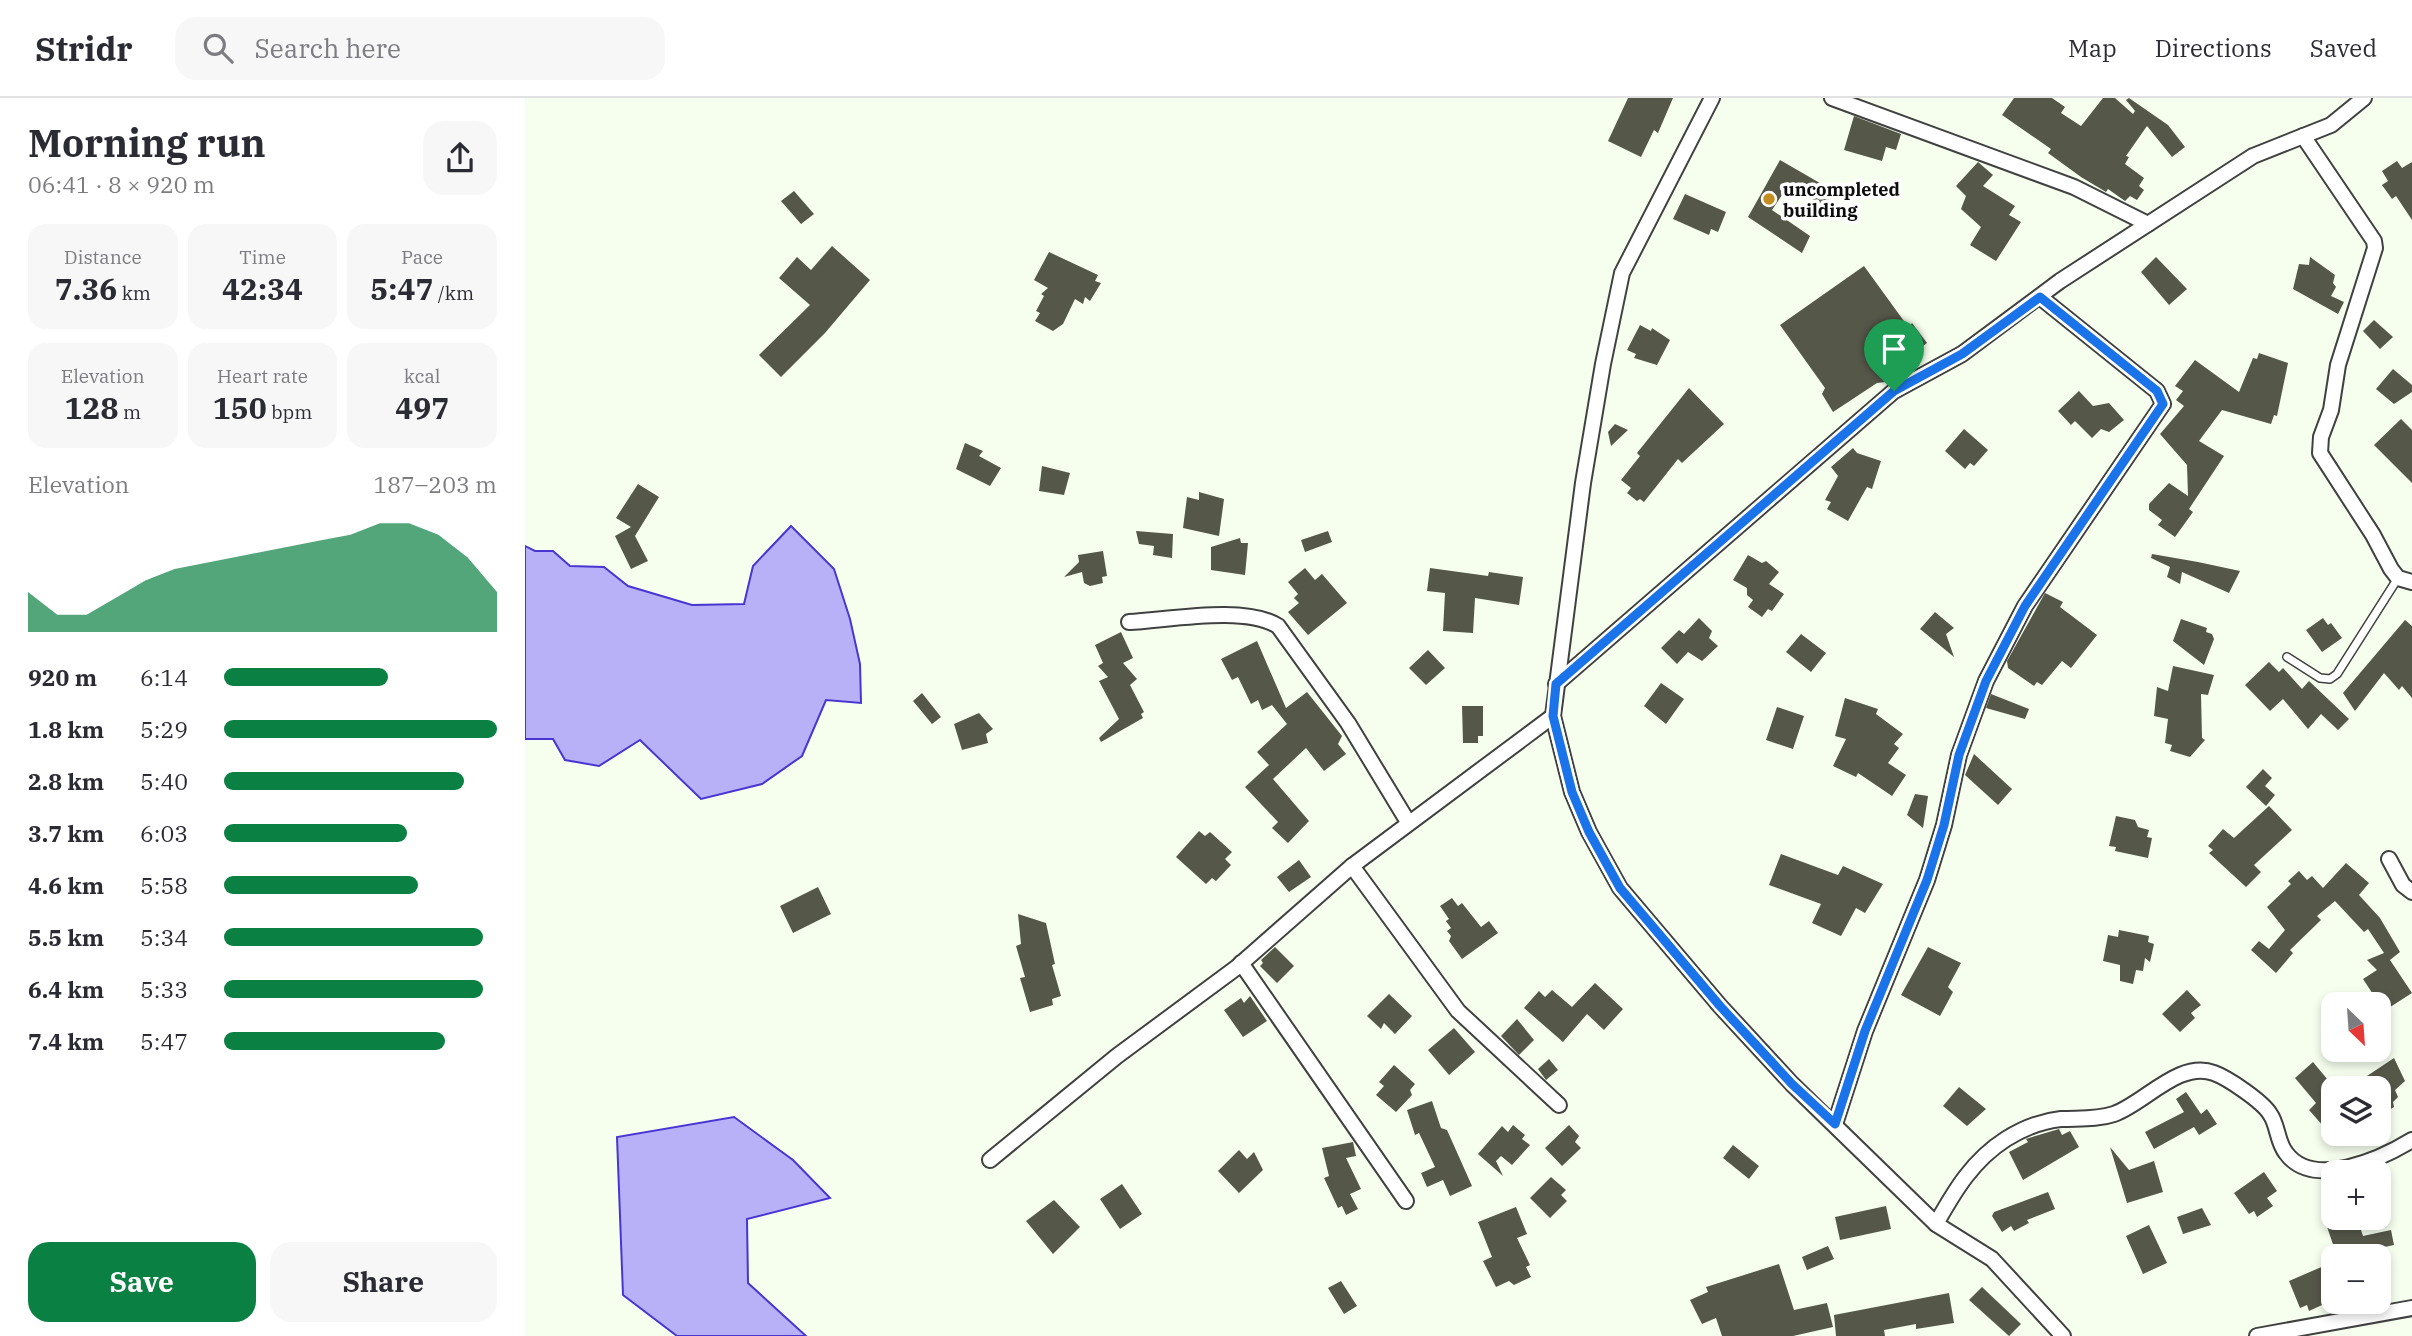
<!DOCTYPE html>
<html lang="en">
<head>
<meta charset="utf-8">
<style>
	body { margin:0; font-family:"IBM Plex Serif",serif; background:#f7f7f7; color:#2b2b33; height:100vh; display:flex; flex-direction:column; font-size:26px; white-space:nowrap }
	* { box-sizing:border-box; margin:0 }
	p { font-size:23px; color:#7c7c81 }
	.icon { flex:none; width:38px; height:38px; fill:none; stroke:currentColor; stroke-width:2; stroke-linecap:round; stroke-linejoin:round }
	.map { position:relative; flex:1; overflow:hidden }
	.side { display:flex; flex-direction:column; background:#fff; width:525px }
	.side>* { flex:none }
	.needle { width:46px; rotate:155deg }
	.fabs { position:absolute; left:1796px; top:894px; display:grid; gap:14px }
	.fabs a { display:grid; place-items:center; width:70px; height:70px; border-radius:14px; background:#fff; box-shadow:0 4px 10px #0003; font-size:35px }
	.pin { position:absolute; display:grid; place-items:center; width:60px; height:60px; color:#fff; margin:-72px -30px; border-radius:50% 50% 50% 0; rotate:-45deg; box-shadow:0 0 7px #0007 }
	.pin .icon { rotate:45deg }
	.round { display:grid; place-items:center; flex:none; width:74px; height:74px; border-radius:21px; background:#f7f7f7 }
	.head { display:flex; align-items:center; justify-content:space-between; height:119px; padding:0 28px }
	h1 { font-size:38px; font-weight:800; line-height:52px }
	.figures { display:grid; grid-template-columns:repeat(3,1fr); gap:10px; height:119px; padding:7px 28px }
	.figures div { display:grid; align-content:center; border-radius:18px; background:#f7f7f7; text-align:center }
	.figures b { font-size:30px; font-weight:800 }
	.figures small { font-size:19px; font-weight:400 }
	.figures p { font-size:19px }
	.chart { height:196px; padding:14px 28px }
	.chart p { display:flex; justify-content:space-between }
	.chart svg { width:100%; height:126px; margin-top:7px; fill:#0b8043; opacity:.7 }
	.cta { display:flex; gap:14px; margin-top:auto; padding:14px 28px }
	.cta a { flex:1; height:80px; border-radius:21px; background:#0b8043; color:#fff; font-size:28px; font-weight:800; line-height:80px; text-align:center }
	.cta a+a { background:#f7f7f7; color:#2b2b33 }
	ul { padding:0 28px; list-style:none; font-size:23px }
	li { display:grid; grid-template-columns:112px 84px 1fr; align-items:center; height:52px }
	li i { height:18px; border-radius:9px; background:#0b8043 }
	header { display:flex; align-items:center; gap:42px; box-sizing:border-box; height:98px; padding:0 35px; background:#fff; border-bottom:2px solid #e1e1e2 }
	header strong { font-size:33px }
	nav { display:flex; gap:38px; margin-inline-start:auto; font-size:24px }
	.search { width:490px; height:63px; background:#f7f7f7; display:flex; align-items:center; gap:18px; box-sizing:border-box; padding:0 24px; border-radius:21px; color:#7c7c81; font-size:26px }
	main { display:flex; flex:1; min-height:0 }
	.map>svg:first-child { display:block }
	.water { fill:#b8b1f8; stroke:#4835d2; stroke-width:2 }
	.building { fill:#555749 }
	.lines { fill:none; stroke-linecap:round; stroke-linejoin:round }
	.lane-casing { stroke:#414141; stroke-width:10 }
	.street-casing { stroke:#414141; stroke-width:18 }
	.lane { stroke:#fff; stroke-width:7 }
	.street { stroke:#fff; stroke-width:14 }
	.route-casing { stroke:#fff; stroke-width:14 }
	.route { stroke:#1a73e8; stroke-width:9 }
	.poi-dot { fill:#c38e20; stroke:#fff; stroke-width:2.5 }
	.labels { text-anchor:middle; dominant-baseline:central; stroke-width:7; stroke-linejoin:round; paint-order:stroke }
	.poi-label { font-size:18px; font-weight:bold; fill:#0e0e0e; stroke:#fff; text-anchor:start }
</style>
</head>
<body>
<header>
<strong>Stridr</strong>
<div class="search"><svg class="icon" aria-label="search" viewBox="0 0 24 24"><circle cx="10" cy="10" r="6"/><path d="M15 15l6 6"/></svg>Search here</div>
<nav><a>Map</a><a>Directions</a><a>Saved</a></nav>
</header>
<main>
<section class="side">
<div class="head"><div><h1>Morning run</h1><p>06:41 · 8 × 920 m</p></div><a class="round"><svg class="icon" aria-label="share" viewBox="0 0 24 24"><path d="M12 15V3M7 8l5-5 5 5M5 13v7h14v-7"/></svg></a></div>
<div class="figures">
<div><p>Distance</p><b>7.36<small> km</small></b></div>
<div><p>Time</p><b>42:34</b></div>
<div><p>Pace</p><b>5:47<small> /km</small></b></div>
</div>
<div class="figures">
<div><p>Elevation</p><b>128<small> m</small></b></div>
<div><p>Heart rate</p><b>150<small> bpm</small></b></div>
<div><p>kcal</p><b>497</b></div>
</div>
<div class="chart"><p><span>Elevation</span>187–203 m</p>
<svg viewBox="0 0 160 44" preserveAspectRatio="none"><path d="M0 44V30L10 38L20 38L30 32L40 26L50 22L60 20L70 18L80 16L90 14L100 12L110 10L120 6L130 6L140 10L150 18L160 30V44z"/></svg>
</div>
<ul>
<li><b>920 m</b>6:14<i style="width:60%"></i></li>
<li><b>1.8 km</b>5:29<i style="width:100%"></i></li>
<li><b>2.8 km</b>5:40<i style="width:88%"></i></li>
<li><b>3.7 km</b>6:03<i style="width:67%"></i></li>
<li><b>4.6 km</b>5:58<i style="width:71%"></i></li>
<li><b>5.5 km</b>5:34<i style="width:95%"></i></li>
<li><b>6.4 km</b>5:33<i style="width:95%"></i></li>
<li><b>7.4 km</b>5:47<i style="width:81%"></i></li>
</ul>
<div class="cta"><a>Save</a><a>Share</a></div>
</section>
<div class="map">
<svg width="1887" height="1238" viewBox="0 0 1887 1238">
	<rect width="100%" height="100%" fill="#f6ffee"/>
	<g class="water">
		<polygon points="266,428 309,471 325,521 335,566 336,605 301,602 277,658 237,686 176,701 115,642 74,668 40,662 28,641 0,641 0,448 10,453 28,453 45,468 79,469 103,488 167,507 219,506 228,468"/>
		<polygon points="209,1019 268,1062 305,1100 222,1121 223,1185 281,1238 152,1238 98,1197 92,1039"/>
	</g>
	<g class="building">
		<polygon points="1103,0 1148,0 1133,35 1129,32 1116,59 1083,43"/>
		<polygon points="1489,0 1527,0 1540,9 1536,15 1556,28 1578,0 1590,0 1608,16 1610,13 1601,2 1604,0 1643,27 1660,49 1647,59 1622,28 1601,58 1604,59 1600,66 1619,80 1614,88 1619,92 1612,102 1605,98 1600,103 1583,91 1581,94 1556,79 1523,55 1526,51 1477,17"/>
		<polygon points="1329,18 1376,36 1371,52 1361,49 1357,63 1319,52"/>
		<polygon points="1255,62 1307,92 1302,109 1263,88 1247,112 1285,138 1277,155 1223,119"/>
		<polygon points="1872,63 1877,70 1887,64 1887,122 1871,98 1867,101 1857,87 1863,83 1857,73"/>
		<polygon points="1453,64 1468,77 1458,88 1490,108 1484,117 1496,124 1471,163 1445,147 1456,129 1436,111 1441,98 1431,88"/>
		<polygon points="269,93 289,116 276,126 256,103"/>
		<polygon points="1160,96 1201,114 1193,134 1186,131 1184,137 1148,121"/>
		<polygon points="307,148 345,182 300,235 256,279 234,257 285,207 254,180 272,159 286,172"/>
		<polygon points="524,154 573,177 570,183 576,185 565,203 560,199 558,206 550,201 538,226 528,233 510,223 515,215 511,213 519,198 516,196 523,190 509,182"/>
		<polygon points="1631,159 1662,191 1644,207 1616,174"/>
		<polygon points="1785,159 1810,177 1808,185 1811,189 1806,198 1819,204 1813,216 1768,191 1774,166 1784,167"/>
		<polygon points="1339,168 1384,230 1387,225 1402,245 1360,276 1361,284 1352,285 1308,314 1297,296 1300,290 1255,227"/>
		<polygon points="1849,222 1868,239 1855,251 1838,233"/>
		<polygon points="1115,227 1126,233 1127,230 1145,242 1132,267 1109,260 1111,256 1102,252"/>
		<polygon points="1734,255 1763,265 1752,318 1749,317 1746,326 1697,312 1674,343 1699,358 1664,411 1668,414 1650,439 1633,427 1637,422 1624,412 1624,406 1644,385 1663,398 1662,367 1635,336 1659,308 1651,302 1658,293 1650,288 1670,262 1714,294 1728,260 1732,261"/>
		<polygon points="1868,271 1887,287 1887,294 1869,306 1851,291"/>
		<polygon points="1164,290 1199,326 1157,365 1153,361 1119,404 1115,401 1112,403 1102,395 1106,390 1096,382 1115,358 1112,355"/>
		<polygon points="1554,293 1568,308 1584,305 1599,322 1584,334 1576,331 1567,340 1550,323 1546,327 1533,313"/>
		<polygon points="1876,321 1887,332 1887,385 1849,347"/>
		<polygon points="1090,326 1103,332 1086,348 1083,334"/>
		<polygon points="1439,331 1463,352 1449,368 1445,365 1440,371 1420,353"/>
		<polygon points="440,345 458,353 454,358 476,370 465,388 431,371"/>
		<polygon points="1328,350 1332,355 1356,363 1347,391 1342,389 1323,423 1302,411 1306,404 1300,402 1313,378 1306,369"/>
		<polygon points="517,368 545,375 539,397 514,393"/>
		<polygon points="113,386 134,399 110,438 123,463 106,471 90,438 106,429 91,420"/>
		<polygon points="674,394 699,401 694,438 658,430 662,399 674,402"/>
		<polygon points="611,433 648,436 647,460 628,457 629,448 614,446"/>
		<polygon points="803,433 807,444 780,454 776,442"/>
		<polygon points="715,440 716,445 723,445 720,477 686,472 686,449"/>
		<polygon points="578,453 582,478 577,479 578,485 565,488 559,485 557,474 539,479 554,464 553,457"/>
		<polygon points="1627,456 1673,464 1715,473 1704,495 1657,474 1655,486 1642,479 1645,469 1626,460"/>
		<polygon points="1223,457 1237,465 1241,463 1254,474 1244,486 1259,496 1247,513 1243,511 1237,519 1223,509 1228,502 1222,497 1222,490 1208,482"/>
		<polygon points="780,470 790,482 797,476 822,505 783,537 763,514 774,505 769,500 773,496 763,484"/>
		<polygon points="905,470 963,478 964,474 998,479 994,507 950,500 948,535 918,533 920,495 902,493"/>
		<polygon points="1520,495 1538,504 1535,509 1572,537 1546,570 1537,563 1517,587 1512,584 1509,588 1483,570 1482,563"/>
		<polygon points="1410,514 1429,530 1421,536 1429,559 1395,531"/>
		<polygon points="1174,520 1187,533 1184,540 1193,548 1177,563 1163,554 1152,566 1136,550 1154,532 1159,536"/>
		<polygon points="1798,520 1803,527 1806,525 1817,540 1797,554 1781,532"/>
		<polygon points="1656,521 1682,530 1681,534 1687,536 1689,541 1679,567 1648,543"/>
		<polygon points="1880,522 1887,528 1887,600 1877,588 1874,592 1859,575 1830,613 1818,595"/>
		<polygon points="596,534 608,560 598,565 612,581 605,587 619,614 616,616 618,620 576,644 574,640 594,621 574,583 583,579 573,568 578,565 570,547"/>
		<polygon points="1276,536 1301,555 1286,574 1261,554"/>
		<polygon points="732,543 761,610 782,594 817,638 813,646 821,656 799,673 781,650 748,681 784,723 763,745 747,730 753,724 720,689 744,667 732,654 762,626 747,607 737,612 733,602 726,606 713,579 707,582 696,561"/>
		<polygon points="903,552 920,570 901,587 884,570"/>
		<polygon points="1744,564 1754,574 1758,570 1777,591 1784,583 1824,621 1813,632 1796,616 1783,631 1758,601 1745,613 1720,587"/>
		<polygon points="1648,568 1689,577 1683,597 1676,596 1677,640 1680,642 1665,659 1645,653 1647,647 1640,645 1643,621 1629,618 1632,589 1643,593"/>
		<polygon points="1136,585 1159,601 1141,626 1119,608"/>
		<polygon points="397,595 416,619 407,626 388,603"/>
		<polygon points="1466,596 1504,611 1500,621 1461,610"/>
		<polygon points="1320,600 1353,611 1351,616 1378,636 1369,646 1374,650 1363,665 1381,677 1367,698 1333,675 1331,679 1308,668 1321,641 1310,638"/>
		<polygon points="937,608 958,608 958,638 953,638 953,645 938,645"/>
		<polygon points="1252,609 1279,618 1268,651 1241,642"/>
		<polygon points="454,615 468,631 461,636 463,645 437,652 429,626"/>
		<polygon points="1449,656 1487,691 1473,707 1440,677"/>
		<polygon points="1738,671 1747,680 1740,688 1750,697 1741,708 1721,689"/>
		<polygon points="1390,696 1403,698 1398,730 1382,717"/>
		<polygon points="1744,708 1767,732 1729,767 1736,774 1721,789 1684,755 1688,752 1683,748 1698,731 1709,740"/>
		<polygon points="1591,718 1610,722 1613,729 1624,732 1622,739 1627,740 1623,760 1590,753 1591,749 1584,748"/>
		<polygon points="674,733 680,738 685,734 707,754 700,761 706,767 691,783 687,780 681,786 651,759"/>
		<polygon points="1256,756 1313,777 1318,768 1358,786 1340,815 1331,810 1316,838 1287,825 1296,806 1244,787"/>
		<polygon points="774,762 786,779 764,794 752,779"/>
		<polygon points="1821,765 1844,785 1834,797 1855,820 1875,854 1865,862 1887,895 1859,913 1838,881 1852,872 1842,862 1859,855 1843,831 1839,834 1810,803 1792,818 1796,822 1765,852 1768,855 1751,875 1726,852 1734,843 1744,851 1760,832 1742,809 1766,786 1763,783 1774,773 1782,782 1787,778 1798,790"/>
		<polygon points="293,789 306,816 268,835 255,808"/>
		<polygon points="927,800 933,808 937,805 956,829 964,823 973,835 937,861 924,843 926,838 922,833 926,830 921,823 924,821 915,808"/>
		<polygon points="493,816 521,825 530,866 527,867 536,898 527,901 528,907 505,914 495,880 500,879 491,848 496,846"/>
		<polygon points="1594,832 1624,838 1623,844 1629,846 1625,864 1620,860 1618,873 1611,872 1608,886 1595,883 1595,867 1578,863 1583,837 1593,839"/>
		<polygon points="750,849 769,868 752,885 735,868 738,865 736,862"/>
		<polygon points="1403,849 1436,865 1423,889 1428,894 1415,918 1376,897"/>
		<polygon points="1070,885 1098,911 1079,932 1062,916 1038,944 999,910 1014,893 1020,899 1027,892 1047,909"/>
		<polygon points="1662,892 1676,907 1666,915 1670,920 1655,934 1637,916"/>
		<polygon points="864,896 887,918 870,936 859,925 856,931 842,918"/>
		<polygon points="725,898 742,923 718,939 699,912 716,900 719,905"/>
		<polygon points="992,921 1009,942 994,957 976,938"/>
		<polygon points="929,930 950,954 924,977 903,952"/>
		<polygon points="1869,960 1880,983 1870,992 1873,999 1868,1004 1869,1009 1853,1019 1853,990 1824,990"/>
		<polygon points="1024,961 1033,972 1021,982 1013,971"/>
		<polygon points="1788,964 1808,988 1808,1039 1784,1012 1791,1005 1770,980"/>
		<polygon points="869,967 890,986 885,992 887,997 871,1014 851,997 859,988 854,984"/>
		<polygon points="1434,989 1461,1011 1442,1028 1418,1008"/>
		<polygon points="1661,994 1676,1016 1682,1011 1692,1026 1674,1037 1669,1029 1629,1051 1620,1034 1659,1014 1651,1001"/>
		<polygon points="907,1003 916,1030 922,1032 947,1088 925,1098 918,1082 902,1089 896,1075 910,1069 894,1035 890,1037 882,1012"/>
		<polygon points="988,1027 1000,1037 997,1041 1005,1047 987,1067 976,1058 971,1063 978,1078 953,1056 977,1028 983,1034"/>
		<polygon points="1044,1027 1054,1038 1050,1044 1056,1050 1037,1068 1020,1050"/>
		<polygon points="1534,1031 1537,1037 1545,1033 1554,1049 1498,1082 1484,1054 1503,1044 1501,1041 1504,1040"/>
		<polygon points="828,1044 831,1058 821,1060 836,1091 825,1096 833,1111 821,1117 817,1108 813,1110 799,1080 804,1078 797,1050"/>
		<polygon points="1208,1047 1234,1068 1224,1081 1198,1060"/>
		<polygon points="1585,1049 1604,1072 1629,1063 1638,1094 1602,1105"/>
		<polygon points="714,1052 722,1061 729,1054 738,1072 714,1095 693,1073"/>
		<polygon points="1739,1074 1752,1093 1742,1100 1748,1108 1732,1119 1729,1113 1724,1116 1709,1095"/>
		<polygon points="1026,1079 1041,1092 1036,1097 1042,1103 1025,1120 1005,1100"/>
		<polygon points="597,1086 617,1116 595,1131 575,1101"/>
		<polygon points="1523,1094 1530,1111 1502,1122 1504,1125 1489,1133 1486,1128 1477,1134 1467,1118 1469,1114"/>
		<polygon points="529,1102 555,1129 528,1156 501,1123"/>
		<polygon points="1361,1108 1366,1131 1315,1142 1310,1119"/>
		<polygon points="991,1109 1002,1136 992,1140 1005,1167 1001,1169 1006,1179 989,1187 984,1183 971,1189 958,1163 967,1159 953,1124"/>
		<polygon points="1677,1110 1686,1127 1658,1136 1652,1119"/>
		<polygon points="1799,1120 1832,1120 1838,1138 1866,1132 1869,1147 1836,1154 1837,1158 1812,1158"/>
		<polygon points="1624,1127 1642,1165 1618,1176 1601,1138"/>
		<polygon points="1303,1148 1309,1161 1282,1172 1277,1159"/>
		<polygon points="1808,1164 1808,1202 1784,1213 1782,1207 1775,1210 1764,1183"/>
		<polygon points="1254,1166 1269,1212 1302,1205 1308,1229 1268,1238 1197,1238 1191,1220 1177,1226 1165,1202 1183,1194 1181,1189"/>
		<polygon points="816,1183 832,1208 819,1216 803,1190"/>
		<polygon points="1457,1189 1496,1226 1484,1238 1444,1202"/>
		<polygon points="1424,1195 1429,1225 1391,1231 1391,1226 1359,1232 1360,1238 1311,1238 1309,1217"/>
	</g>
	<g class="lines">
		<defs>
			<polyline id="lane" points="1762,559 1795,580 1805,581 1812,576 1873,480"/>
			<g id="street">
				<polyline points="1187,0 1097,175 1078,266 1058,385 1028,618 1047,694 1064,734 1095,790 1195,908 1267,986 1411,1126 1467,1161 1538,1238"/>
				<polyline points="1307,0 1549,89 1623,126"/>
				<polyline points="1778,38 1849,143 1850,150 1813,267 1806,312 1796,339 1795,355 1848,437 1866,471 1873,480 1887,484"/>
				<path d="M604,524C644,522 720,507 753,528L823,625L883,724"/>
				<polyline points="1031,586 1369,293 1437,256 1535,183 1728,58 1806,27 1839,0"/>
				<polyline points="1864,761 1878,787 1887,794"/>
				<polyline points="827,768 933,913 1034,1007"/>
				<polyline points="716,865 881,1103"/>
				<polyline points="1310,1026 1340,933 1402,782 1419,727 1434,657 1461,583 1500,508 1638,306 1632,293 1515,199"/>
				<polyline points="465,1062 592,958 711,870 827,768 1028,618"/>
				<path d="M1411,1126C1430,1092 1448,1062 1481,1041C1497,1031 1517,1023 1536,1021C1554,1020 1571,1022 1589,1016C1620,1005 1654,962 1689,975C1703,980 1738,1004 1745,1016C1753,1027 1752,1044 1761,1055C1788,1092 1856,1061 1887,1042"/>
				<polyline points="1732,1238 1887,1210"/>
			</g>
		</defs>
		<use href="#lane" class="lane-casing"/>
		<use href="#street" class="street-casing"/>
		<use href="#lane" class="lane"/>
		<use href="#street" class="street"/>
	</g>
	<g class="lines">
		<defs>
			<polygon id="route" points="1515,199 1632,293 1638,306 1500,508 1461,583 1434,657 1419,727 1402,782 1340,933 1310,1026 1267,986 1195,908 1095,790 1064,734 1047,694 1028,618 1031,586 1369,293 1437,256"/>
		</defs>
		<use href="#route" class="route-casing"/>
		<use href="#route" class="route"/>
	</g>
	<circle class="poi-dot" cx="1244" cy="101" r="7"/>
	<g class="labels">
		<g class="poi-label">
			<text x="1258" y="91">uncompleted<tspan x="1258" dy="21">building</tspan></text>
		</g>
	</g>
</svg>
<div class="fabs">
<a><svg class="needle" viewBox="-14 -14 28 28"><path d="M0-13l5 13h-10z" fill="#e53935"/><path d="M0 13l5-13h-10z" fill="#7c7c81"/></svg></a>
<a><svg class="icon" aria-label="layers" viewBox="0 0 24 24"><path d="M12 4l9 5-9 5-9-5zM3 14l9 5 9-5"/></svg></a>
<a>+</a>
<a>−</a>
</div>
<div class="pin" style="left:1369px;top:293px;background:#1e9e55"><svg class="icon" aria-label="arrive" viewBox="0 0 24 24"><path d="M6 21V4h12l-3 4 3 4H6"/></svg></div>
</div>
</main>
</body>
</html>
